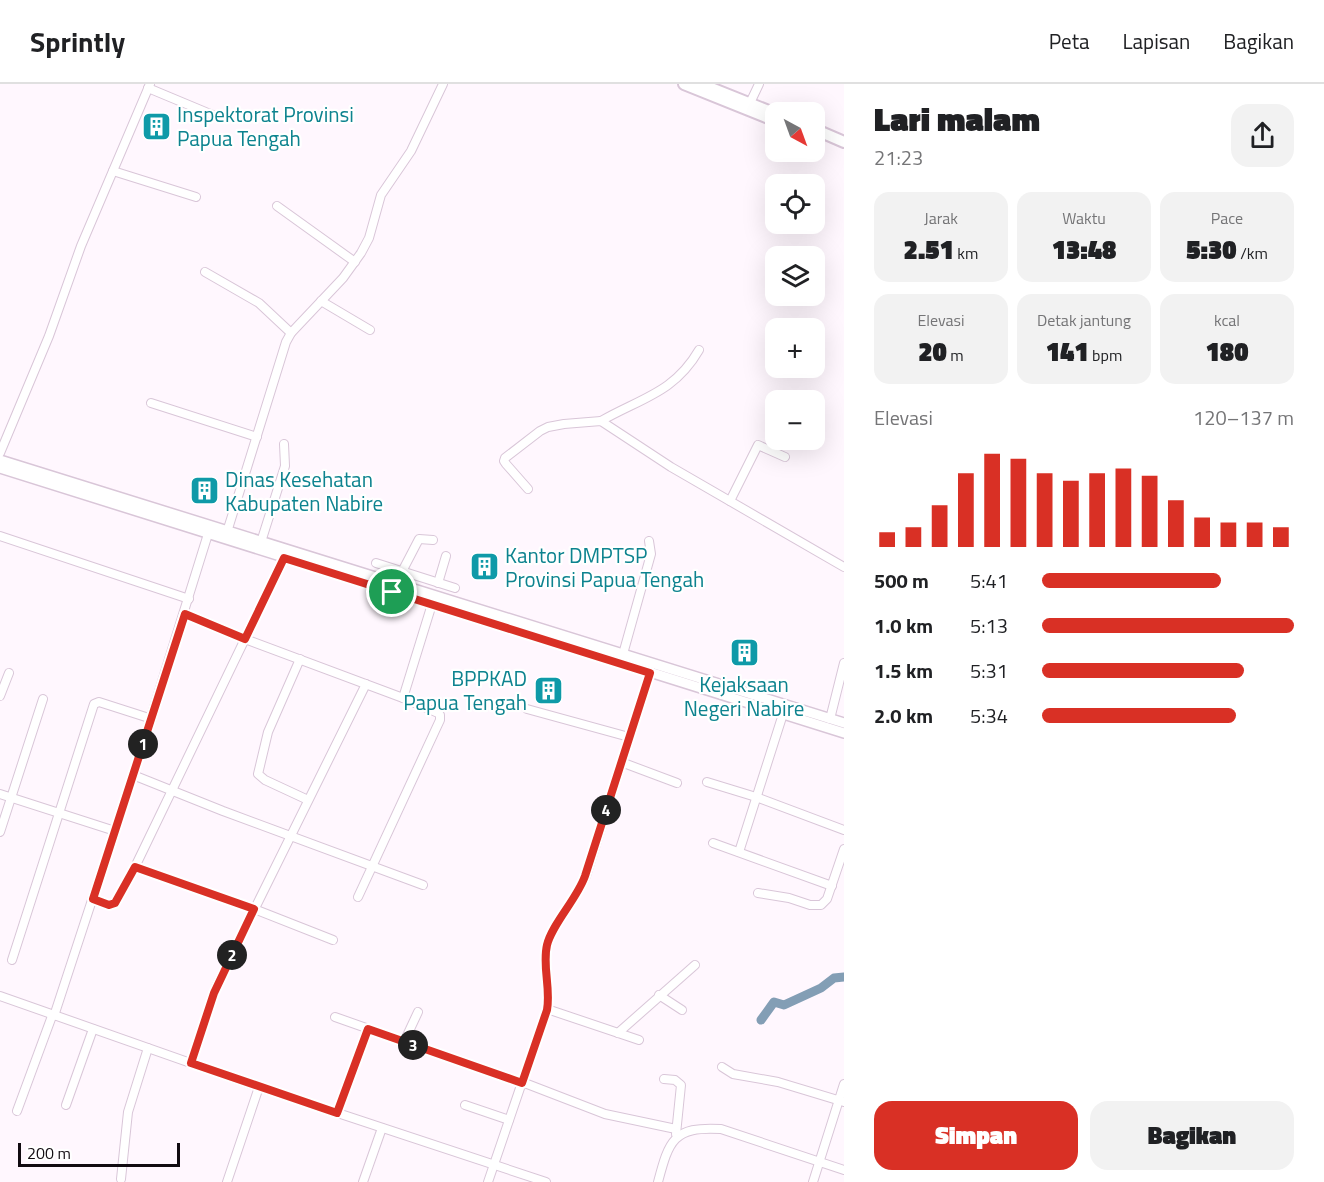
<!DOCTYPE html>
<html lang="id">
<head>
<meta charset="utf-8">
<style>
	body { margin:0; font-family:"Titillium Web",sans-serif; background:#f2f2f2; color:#202124; height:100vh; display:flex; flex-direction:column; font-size:22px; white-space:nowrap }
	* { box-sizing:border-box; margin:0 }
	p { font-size:20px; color:#757577 }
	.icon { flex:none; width:33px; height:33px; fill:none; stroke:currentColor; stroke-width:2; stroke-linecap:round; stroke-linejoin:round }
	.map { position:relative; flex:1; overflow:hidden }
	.details { display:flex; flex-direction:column; background:#fff; width:480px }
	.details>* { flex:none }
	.needle { width:39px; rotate:139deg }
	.controls { position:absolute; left:765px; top:18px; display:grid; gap:12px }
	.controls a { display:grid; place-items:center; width:60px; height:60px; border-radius:12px; background:#fff; box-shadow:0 6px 24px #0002; font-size:30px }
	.scale { position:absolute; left:18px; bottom:15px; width:162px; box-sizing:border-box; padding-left:6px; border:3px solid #110b11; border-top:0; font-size:16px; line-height:21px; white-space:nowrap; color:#110b11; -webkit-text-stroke:4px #fff; paint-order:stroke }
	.pin { position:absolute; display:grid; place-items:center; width:51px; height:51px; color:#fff; margin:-26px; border:3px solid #fff; border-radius:50%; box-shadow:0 2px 6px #0007 }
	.km { position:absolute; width:30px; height:30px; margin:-15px; border-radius:50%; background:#222; color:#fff; font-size:16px; line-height:30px; text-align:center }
	.round { display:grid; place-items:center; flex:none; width:63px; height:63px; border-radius:18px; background:#f2f2f2 }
	.headline { display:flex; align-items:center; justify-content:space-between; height:102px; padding:0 30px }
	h1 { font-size:33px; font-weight:800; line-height:45px }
	.figures { display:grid; grid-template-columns:repeat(3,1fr); gap:9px; height:102px; padding:6px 30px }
	.figures div { display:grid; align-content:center; border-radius:15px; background:#f2f2f2; text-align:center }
	.figures b { font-size:26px; font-weight:800 }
	.figures small { font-size:16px; font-weight:400 }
	.figures p { font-size:16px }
	.chart { height:168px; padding:12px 30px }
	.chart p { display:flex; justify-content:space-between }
	.chart svg { width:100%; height:108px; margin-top:6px; stroke:#d93025; stroke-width:6 }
	.button { display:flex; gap:12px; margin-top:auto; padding:12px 30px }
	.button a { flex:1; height:69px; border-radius:18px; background:#d93025; color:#fff; font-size:24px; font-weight:800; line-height:69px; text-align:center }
	.button a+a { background:#f2f2f2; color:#202124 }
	ul { padding:0 30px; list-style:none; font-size:20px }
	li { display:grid; grid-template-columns:96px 72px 1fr; align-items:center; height:45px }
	li i { height:15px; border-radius:8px; background:#d93025 }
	header { display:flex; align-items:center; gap:36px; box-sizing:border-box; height:84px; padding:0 30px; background:#fff; border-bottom:2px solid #e0e0e0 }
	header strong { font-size:28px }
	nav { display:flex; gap:33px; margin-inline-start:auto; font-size:21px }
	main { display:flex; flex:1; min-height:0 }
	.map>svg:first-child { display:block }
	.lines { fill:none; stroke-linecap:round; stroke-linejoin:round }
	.river { stroke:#839eb5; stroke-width:9 }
	.minor-casing { stroke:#d9c6d8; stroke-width:10 }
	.major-casing { stroke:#d9c6d8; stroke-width:12 }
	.highway-casing { stroke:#d9c6d8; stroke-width:14 }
	.minor { stroke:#fff; stroke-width:8 }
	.major { stroke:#fff; stroke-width:9 }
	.highway { stroke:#fff; stroke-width:10 }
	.route-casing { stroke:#fff; stroke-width:12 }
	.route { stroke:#d93025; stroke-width:8 }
	.labels { text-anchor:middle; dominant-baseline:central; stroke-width:4.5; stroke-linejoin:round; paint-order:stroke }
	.culture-label { font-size:21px; fill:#0d838f; stroke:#fff; text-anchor:start }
</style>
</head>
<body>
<header>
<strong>Sprintly</strong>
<nav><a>Peta</a><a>Lapisan</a><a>Bagikan</a></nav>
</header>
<main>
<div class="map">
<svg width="844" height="1098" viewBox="0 0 844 1098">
	<rect width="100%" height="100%" fill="#fff7fe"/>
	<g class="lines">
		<polyline class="river" points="761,936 774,918 784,921 821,904 834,894 844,893"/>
		<defs>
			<g id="minor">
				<polyline points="148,4 220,34"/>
				<polyline points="750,19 759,0"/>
				<polyline points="113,87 196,113"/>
				<polyline points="277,122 355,178"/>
				<polyline points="205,188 259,219 291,249"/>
				<polyline points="321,217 370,246"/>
				<polyline points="151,319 257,353"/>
				<path d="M601,337C641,314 674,309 699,266"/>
				<polyline points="0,369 49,252 81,162 150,0"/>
				<polyline points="528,405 506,380 504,377 505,374 540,347 548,343 564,340 601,337 671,383 844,483"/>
				<polyline points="730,417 758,361 785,373"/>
				<polyline points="227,448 286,258 291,249 343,194 361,169 369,154 381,111 411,67 443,0"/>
				<polyline points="208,450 133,691 223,727 423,801"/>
				<polyline points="0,452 189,515"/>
				<polyline points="261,458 285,382 284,360"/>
				<polyline points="284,474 135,783 254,825 333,856"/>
				<polyline points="376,479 455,504"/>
				<polyline points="438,499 446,472"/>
				<polyline points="394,503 419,455 433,456"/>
				<polyline points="185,530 245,555 403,614"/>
				<polyline points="623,570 651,470 649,457"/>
				<polyline points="300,575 268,648 258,690 265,696 308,716"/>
				<polyline points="0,612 9,589"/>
				<polyline points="527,625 629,653"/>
				<polyline points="830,635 844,579"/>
				<polyline points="621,678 677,699"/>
				<polyline points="707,698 756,713 844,746"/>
				<polyline points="0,710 115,747"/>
				<polyline points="0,748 43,615"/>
				<polyline points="713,759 832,802"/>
				<polyline points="739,768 783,630"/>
				<polyline points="758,809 789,814 810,821 821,821 827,815 844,765"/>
				<polyline points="358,813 440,636 440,631 438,629 403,614 432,520"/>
				<polyline points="93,815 109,821 115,819 135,783"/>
				<polyline points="12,876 94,620 99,618 152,635"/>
				<polyline points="659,911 682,926"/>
				<polyline points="0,912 259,1003 546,1098"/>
				<polyline points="547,925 639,956"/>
				<polyline points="54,932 133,691"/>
				<polyline points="335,933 522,999"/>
				<polyline points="618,949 695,881"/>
				<polyline points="404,958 418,928"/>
				<polyline points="191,979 216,903 366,600"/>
				<polyline points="722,983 733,990 778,998 844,1018"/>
				<polyline points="664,995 675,996 681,1001 676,1050"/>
				<polyline points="522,998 605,1030 676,1045"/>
				<polyline points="66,1021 93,945"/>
				<polyline points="465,1021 509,1036"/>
				<polyline points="17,1027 52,932"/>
				<polyline points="337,1028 368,946"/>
				<polyline points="121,1095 128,1028 148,964"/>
				<polyline points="227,1098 259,1003"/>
				<polyline points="363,1098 382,1044"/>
				<path d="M488,1098L547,925C551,904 542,882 547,861C552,841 577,815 586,792L650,589"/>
				<path d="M658,1098C669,1057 673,1042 721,1045L844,1086"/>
				<polyline points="813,1098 844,1000"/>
			</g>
			<g id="major">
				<polyline points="0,376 844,639"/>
				<polyline points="0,384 844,649"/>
			</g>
			<g id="highway">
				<polyline points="684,0 776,37"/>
				<polyline points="701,0 776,30"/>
				<polyline points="814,45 844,58"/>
			</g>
		</defs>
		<use href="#minor" class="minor-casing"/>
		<use href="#major" class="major-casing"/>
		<use href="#highway" class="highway-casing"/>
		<use href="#minor" class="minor"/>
		<use href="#major" class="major"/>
		<use href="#highway" class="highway"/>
	</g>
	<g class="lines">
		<defs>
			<path id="route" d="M284,474L650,589L585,792C577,815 552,840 547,861C542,882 551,904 547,926L522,999L368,945L337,1029L191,979L214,909L254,825L135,783L115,819L109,821L93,815L185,530L245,555Z"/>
		</defs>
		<use href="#route" class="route-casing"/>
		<use href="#route" class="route"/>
	</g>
	<defs>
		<symbol id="building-square" viewBox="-11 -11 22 22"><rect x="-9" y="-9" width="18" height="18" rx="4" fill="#0f9aa8" stroke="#fff"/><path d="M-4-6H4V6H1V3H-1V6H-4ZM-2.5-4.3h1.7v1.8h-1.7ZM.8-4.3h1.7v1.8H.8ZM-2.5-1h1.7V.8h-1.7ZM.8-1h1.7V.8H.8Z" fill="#fff"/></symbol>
	</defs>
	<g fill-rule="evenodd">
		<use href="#building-square" x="140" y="26" width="33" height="33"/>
		<use href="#building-square" x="188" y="390" width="33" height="33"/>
		<use href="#building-square" x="468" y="466" width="33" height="33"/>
		<use href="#building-square" x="728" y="552" width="33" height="33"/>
		<use href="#building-square" x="532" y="590" width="33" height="33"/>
	</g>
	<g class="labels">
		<g class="culture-label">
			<text x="177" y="30">Inspektorat Provinsi<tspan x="177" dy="24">Papua Tengah</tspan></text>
			<text x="225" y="395">Dinas Kesehatan<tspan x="225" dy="24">Kabupaten Nabire</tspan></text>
			<text x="505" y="471">Kantor DMPTSP<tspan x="505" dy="24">Provinsi Papua Tengah</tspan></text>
			<text x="527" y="594" text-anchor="end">BPPKAD<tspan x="527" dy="24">Papua Tengah</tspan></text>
			<text x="744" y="600" text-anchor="middle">Kejaksaan<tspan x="744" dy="24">Negeri Nabire</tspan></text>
		</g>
	</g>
</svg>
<div class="controls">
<a><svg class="needle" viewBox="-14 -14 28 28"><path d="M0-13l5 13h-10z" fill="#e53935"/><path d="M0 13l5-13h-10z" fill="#757577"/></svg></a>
<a><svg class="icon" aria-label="locate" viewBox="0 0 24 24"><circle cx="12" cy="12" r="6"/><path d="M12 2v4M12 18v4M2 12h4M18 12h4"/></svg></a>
<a><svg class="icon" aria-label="layers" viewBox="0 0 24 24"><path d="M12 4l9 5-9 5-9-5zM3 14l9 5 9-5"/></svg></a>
<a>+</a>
<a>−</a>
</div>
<div class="scale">200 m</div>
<div class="pin" style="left:392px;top:508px;background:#1e9e55"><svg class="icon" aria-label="arrive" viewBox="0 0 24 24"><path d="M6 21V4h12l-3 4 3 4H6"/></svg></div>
<b class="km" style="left:143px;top:660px">1</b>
<b class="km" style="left:232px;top:871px">2</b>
<b class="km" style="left:413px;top:961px">3</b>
<b class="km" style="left:606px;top:726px">4</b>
</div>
<section class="details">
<div class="headline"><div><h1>Lari malam</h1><p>21:23</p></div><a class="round"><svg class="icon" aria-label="share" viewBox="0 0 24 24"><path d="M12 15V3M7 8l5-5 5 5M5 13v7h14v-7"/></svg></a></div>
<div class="figures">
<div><p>Jarak</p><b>2.51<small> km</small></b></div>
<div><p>Waktu</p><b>13:48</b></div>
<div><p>Pace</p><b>5:30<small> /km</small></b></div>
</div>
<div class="figures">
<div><p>Elevasi</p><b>20<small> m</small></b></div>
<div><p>Detak jantung</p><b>141<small> bpm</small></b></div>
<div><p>kcal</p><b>180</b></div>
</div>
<div class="chart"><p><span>Elevasi</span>120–137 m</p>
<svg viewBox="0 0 160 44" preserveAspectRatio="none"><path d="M5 44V38M15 44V36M25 44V27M35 44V14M45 44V6M55 44V8M65 44V14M75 44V17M85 44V14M95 44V12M105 44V15M115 44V25M125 44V32M135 44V34M145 44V34M155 44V36"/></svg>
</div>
<ul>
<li><b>500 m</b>5:41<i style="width:71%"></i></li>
<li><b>1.0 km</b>5:13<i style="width:100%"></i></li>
<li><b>1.5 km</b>5:31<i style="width:80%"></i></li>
<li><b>2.0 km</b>5:34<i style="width:77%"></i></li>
</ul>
<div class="button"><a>Simpan</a><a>Bagikan</a></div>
</section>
</main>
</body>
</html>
